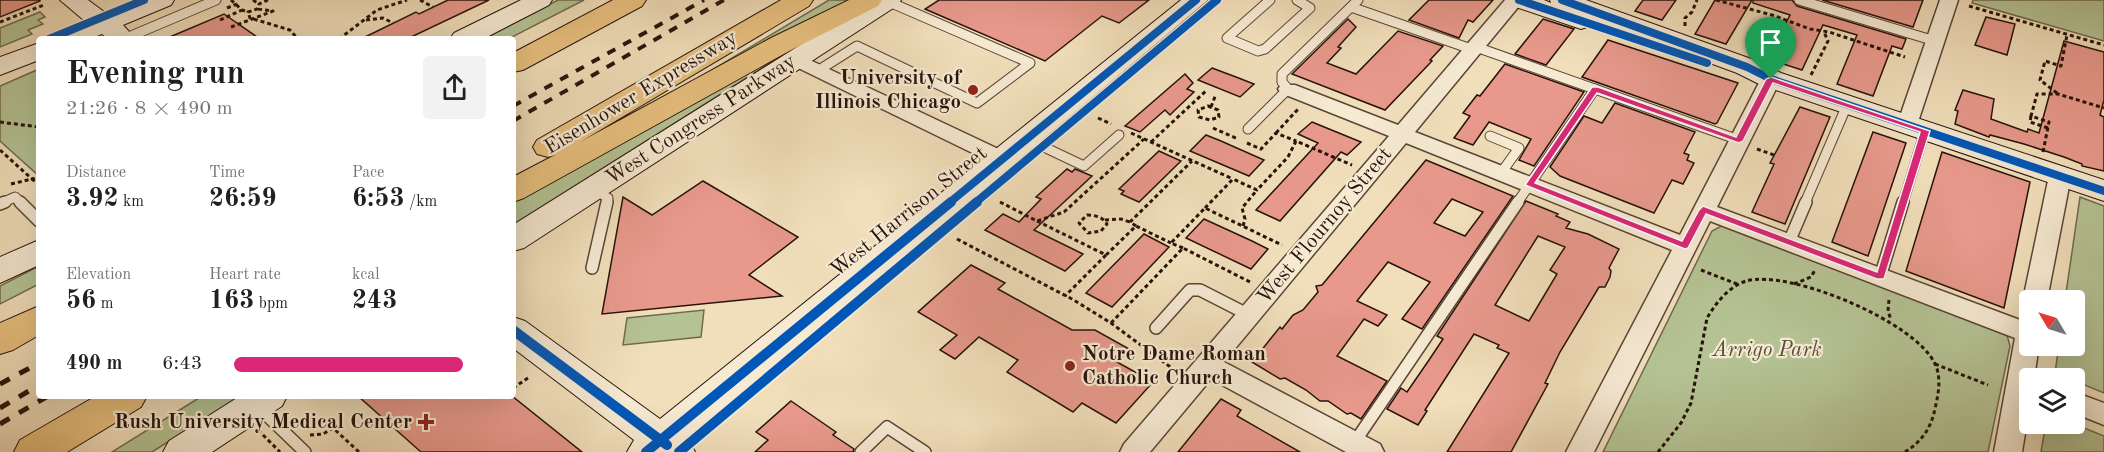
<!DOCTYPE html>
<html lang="en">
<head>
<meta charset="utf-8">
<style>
	body { margin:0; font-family:"Old Standard TT",serif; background:#f2f2f2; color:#202124; height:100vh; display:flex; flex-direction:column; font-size:22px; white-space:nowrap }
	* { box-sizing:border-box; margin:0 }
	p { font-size:20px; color:#757577 }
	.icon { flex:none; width:33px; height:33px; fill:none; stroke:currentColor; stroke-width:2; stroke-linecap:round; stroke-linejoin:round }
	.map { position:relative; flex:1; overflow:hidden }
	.panel { position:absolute; left:36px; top:36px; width:480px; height:363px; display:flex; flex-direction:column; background:#fff; border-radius:6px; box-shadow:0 6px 24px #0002 }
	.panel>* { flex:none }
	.needle { width:39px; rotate:308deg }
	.tools { position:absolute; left:2019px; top:290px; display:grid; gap:12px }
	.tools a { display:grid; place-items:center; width:66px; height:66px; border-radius:6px; background:#fff; box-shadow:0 6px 24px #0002; font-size:30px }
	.pin { position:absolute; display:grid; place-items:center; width:51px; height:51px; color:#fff; margin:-62px -26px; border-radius:50% 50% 50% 0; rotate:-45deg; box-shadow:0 0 6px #0007 }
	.pin .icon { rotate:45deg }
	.round { display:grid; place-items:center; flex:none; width:63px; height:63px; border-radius:6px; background:#f2f2f2 }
	.head { display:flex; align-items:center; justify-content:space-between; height:102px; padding:0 30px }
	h1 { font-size:33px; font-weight:600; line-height:45px }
	.figures { display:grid; grid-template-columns:repeat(3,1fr); gap:9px; height:102px; padding:6px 30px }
	.figures div { display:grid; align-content:center }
	.figures b { font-size:26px; font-weight:600 }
	.figures small { font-size:16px; font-weight:400 }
	.figures p { font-size:16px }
	ul { padding:0 30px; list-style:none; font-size:20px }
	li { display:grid; grid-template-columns:96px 72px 1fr; align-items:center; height:45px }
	li i { height:15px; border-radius:8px; background:#db2777 }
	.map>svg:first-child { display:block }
	.green { fill:#b5c394; stroke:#6e6a4f; stroke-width:1.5 }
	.building { fill:#e8998c; stroke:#26120a; stroke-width:1.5; fill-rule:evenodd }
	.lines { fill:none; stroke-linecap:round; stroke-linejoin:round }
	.lane-far1-casing { stroke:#594536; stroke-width:11 }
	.lane-casing { stroke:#594536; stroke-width:14 }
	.street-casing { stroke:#594536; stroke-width:3 }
	.secondary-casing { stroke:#26120a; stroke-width:2 }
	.highway-casing { stroke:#26120a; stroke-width:2 }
	.path { stroke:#26120a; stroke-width:3; stroke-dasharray:4 3; stroke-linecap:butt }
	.lane-far1 { stroke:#f6ead3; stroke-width:9 }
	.lane { stroke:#f6ead3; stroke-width:11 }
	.street { fill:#f6ead3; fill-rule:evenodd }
	.secondary { fill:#f6ead3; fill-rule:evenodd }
	.highway { fill:#e8c07e; fill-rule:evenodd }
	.rail-far1 { stroke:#26120a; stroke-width:4; stroke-dasharray:9 9; stroke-linecap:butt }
	.rail { stroke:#26120a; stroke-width:5; stroke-dasharray:11 11; stroke-linecap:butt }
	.cycleway-far1-casing { stroke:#f6ead3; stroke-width:11 }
	.cycleway-casing { stroke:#f6ead3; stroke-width:14 }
	.cycleway-far1 { stroke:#0057b8; stroke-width:8 }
	.cycleway { stroke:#0057b8; stroke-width:10 }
	.route { fill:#db2777; stroke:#fff; stroke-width:1.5; fill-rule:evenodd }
	.poi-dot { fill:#8f2418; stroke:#f6ead3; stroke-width:2 }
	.labels { text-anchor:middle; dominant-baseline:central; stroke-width:4.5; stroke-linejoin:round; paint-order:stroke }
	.poi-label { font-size:21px; font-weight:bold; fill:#26120a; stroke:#f6ead3; text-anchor:end }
	.street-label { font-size:21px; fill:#26120a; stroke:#f6ead3 }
	.park-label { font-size:21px; font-style:italic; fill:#58503a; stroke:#f6ead3 }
</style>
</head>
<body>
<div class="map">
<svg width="2104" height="452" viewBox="0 0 2104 452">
	<rect width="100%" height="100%" fill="#f1dfbb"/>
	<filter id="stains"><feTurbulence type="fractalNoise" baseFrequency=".00333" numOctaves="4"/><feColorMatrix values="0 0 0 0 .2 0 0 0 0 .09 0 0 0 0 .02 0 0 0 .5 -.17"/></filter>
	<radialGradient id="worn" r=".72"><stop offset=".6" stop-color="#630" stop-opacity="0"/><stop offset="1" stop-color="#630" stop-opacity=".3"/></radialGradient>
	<g class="green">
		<polygon points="558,0 584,0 508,39 482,39"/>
		<polygon points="829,0 853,0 620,125"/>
		<polygon points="1973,0 2104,0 2104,41 1972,3"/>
		<polygon points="40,12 45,17 38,20 43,24 28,30 32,34 0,47 0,28"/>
		<polygon points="840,19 519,221 513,225 513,201"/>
		<polygon points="39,69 39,176 0,141 0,86"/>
		<polygon points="2080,197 2104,206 2104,393 2075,381 2074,378 2067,378 2055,373 2059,345 2074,345 2074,300 2065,300"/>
		<polygon points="1723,225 2007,335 2010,346 1988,452 1603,452 1712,231"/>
		<polygon points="39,266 39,284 0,304 0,286"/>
		<polygon points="704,310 701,337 623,345 627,318"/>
		<polygon points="202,396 241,396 152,452 112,452"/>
		<polygon points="2046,423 2072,423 2104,436 2104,452 2041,452"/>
	</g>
	<g class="building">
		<polygon points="0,0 40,0 40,1 0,17"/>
		<polygon points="448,0 489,0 407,39 361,39 416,12 419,14"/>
		<polygon points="939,0 1149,0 1119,23 1102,16 1045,61 925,9"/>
		<polygon points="1429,0 1493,0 1473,22 1468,20 1459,38 1409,20"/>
		<polygon points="1643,0 1676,0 1662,20 1635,11"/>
		<polygon points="1715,0 1752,0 1726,44 1695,34"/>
		<polygon points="1753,0 1792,0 1797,6 1906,39 1902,49 1892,46 1873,96 1837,84 1857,35 1823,25 1802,70 1768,59 1790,15 1753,3"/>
		<polygon points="1822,0 1923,0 1913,27"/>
		<polygon points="224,14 260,39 165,39"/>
		<polygon points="1986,17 2015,24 2007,55 1975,45"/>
		<polygon points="1348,19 1356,27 1338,47 1341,48 1327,63 1356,74 1398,31 1443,46 1430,60 1432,61 1385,110 1292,74"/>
		<polygon points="1543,19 1574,29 1546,65 1515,54"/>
		<polygon points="1608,40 1738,83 1717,123 1715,124 1582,77"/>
		<polygon points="2064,41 2104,52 2104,100 2100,115 2104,117 2104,171 2082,166 2082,164 2064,157 2024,144 1990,135 1989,137 1955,124 1958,111 1955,110 1963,90 1994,99 1991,119 2027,132 2028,129 2039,133"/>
		<polygon points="1505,64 1584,92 1534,166 1519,160 1531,139 1489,122 1473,145 1454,138 1470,116 1463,113 1477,95 1480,96"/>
		<polygon points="1212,68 1236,77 1254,84 1240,97 1198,80"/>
		<polygon points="1185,74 1193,83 1187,89 1194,92 1175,110 1170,115 1165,110 1140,132 1125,126"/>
		<polygon points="1615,103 1695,132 1684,153 1689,155 1687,160 1694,163 1683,184 1672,180 1654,213 1560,176 1550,167 1584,116 1602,123"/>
		<polygon points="1800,107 1830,117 1785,224 1752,212 1774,164 1770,163"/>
		<polygon points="1312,122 1361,142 1347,155 1341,152 1280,221 1256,210 1318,143 1298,134"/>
		<polygon points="1873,132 1906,143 1868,256 1832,242"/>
		<polygon points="1206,135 1221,141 1264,160 1249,176 1190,151"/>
		<polygon points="1159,151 1181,161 1139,202 1121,194 1124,191 1119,189"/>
		<polygon points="1942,152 2030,182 2004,308 1906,271"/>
		<path d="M1426,160L1513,196L1422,329L1402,319L1430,282L1388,262L1357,301L1387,315L1378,326L1364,319L1337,356L1387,381L1361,419L1351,413L1347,414L1328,401H1320L1306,390L1285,378L1280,379L1252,362L1280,327L1282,329L1293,315L1303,310L1318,292L1316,286L1322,285ZM1452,199L1483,212L1465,236L1434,223Z"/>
		<polygon points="1067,169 1072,172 1075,169 1092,176 1034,230 1083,254 1065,271 985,230 1003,214 1019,222 1041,199 1036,197"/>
		<polygon points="703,181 798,237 749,275 782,296 602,314 623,197 652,215"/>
		<path d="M1526,201L1558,214L1556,216L1570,222L1566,228L1588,234L1619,249L1609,268L1611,271L1610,277L1605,287H1599L1560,352L1545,383L1548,384L1511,452H1447L1509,353L1497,348L1499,345L1474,334L1425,410L1427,411L1418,425L1387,409L1401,388L1407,392L1429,360L1443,339L1437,336ZM1538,236L1565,247L1550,270L1557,274L1529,321L1495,305Z"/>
		<polygon points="1204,219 1252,241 1268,249 1251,269 1186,238"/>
		<polygon points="1144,234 1169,247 1112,307 1086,293"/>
		<polygon points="971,265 1005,283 998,289 1072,330 1095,330 1129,349 1117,362 1153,382 1116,423 1082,403 1073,412 1007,372 1018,360 979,337 955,359 940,350 957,335 918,312"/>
		<polygon points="358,396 512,396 582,452 421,452"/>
		<polygon points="1221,399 1241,410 1237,416 1300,452 1178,452"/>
		<polygon points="791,401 836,432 833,435 854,449 853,452 755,452 768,440 756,432"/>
	</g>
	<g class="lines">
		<defs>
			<g id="lane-far1">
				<polyline points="1270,0 1227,38 1258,51 1265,49 1310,8 1297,0"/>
				<polyline points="1799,0 1935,41"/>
				<polyline points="1351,7 1474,50"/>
				<polyline points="124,39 216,0"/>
				<polyline points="1476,47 1739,140"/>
				<polyline points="819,70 857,46 977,103 1030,63 887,1"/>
				<polyline points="1248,129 1288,89 1282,82 1282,74 1358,0"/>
				<polyline points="1490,136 1519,148 1501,173"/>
				<polyline points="1027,139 1084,166 1119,135"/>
				<polyline points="593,189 608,198 607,203"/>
				<polyline points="2,203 15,197 21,203"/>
				<polyline points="1517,203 1595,89"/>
				<polyline points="1805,203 1847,105"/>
				<polyline points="1903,203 1925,131"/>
			</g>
			<g id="lane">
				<polyline points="20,202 39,221"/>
				<polyline points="0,204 5,202"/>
				<polyline points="1789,242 1806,202"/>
				<polyline points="592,268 607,202"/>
				<polyline points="1880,277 1903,202"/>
				<polyline points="1156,328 1190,290 1200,290 1249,315"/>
				<polyline points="258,407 305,452"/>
				<polyline points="1354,443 1518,202"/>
				<polyline points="861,452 887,427 925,452"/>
			</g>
			<g id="street">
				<polygon points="1505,0 1524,0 1415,132 1680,235 1761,79 1764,75 1778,75 1781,79 1717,207 2020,320 2030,316 2030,345 2039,345 2034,378 2030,378 2030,403 2022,452 1994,452 2015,338 1710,221 1594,452 1566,452 1672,250 1406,143 1224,362 1380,444 1384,452 1346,452 1211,379 1150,452 1120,452 1124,444 1389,136 1281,93 1278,89 1281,85 1295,85 1398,125"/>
				<polygon points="1940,0 1958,0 1917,125 1914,129 1907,131 1900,129 1897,125"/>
				<polygon points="795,53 1009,154 1013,159 1009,164 1002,166 995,164 788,63 785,59 788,55"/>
				<polygon points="2060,169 2068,171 2071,176 2047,300 2030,300 2030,307 2023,300 2049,176 2052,171"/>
				<polygon points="2074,392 2104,403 2104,425 2074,413"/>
			</g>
			<g id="secondary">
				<polygon points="60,0 88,0 107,14 140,0 174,0 171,5 123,25 132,35 129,39 108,39 102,34 90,39 55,39 59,33 86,22"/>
				<polygon points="521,0 552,0 549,5 483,39 450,39 454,33"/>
				<polygon points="872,0 901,0 898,5 524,248 513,251 513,225"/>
				<polygon points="1181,0 1208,0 688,439 695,452 627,452 634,440 513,348 513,317 525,321 660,419"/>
				<polygon points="1507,0 1544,0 1551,3 1550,0 1586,0 1757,61 1781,73 2104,180 2104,201 1761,85 1737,73 1593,20 1590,26 1581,29 1510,5"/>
				<polygon points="39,43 39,60 0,75 0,57"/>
				<polygon points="39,240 39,265 0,283 0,257"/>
				<polygon points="240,396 287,396 282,406 212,452 163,452 169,441"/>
			</g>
			<g id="highway">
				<polygon points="613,0 646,0 642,6 523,70 513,72 513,53"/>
				<polygon points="781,0 813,0 809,6 580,142 771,38 849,0 882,0 878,6 791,50 524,198 513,202 513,177 555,155 548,157 537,154 533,147 537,140"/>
				<polygon points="39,306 39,335 13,350 0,354 0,323"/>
				<polygon points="96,396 147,396 141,407 67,452 14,452 20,440"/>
			</g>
		</defs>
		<use href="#lane-far1" class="lane-far1-casing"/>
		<use href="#lane" class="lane-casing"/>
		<use href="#street" class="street-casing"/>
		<use href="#secondary" class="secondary-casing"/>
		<use href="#highway" class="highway-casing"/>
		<g class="path">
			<polyline points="231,0 242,10 248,12"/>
			<polyline points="253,0 259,4"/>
			<polyline points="268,0 259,4 257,9 248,12 250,18 290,30 298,39"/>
			<polyline points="420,0 433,7"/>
			<polyline points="1716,0 1772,15 1810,29 1829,32 1905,57"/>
			<polyline points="1969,6 2104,45"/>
			<polyline points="227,8 237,4"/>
			<polyline points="220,20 242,10"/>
			<polyline points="366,20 383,18 393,23"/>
			<polyline points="0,22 44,5"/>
			<polyline points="1685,26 1685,18 1692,12 1697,0"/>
			<polyline points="231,27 273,11 257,9"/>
			<polyline points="339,39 377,10 407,0"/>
			<polyline points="1811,75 1828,41 1824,32"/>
			<polyline points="2057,93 2040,80 2045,61 2061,66 2067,35"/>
			<polygon points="1208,106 1218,110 1219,117 1210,120 1199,117 1198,110"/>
			<polyline points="1211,107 1216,94"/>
			<polyline points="2031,116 2030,122 2048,128"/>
			<polyline points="1098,118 1111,124"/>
			<polyline points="0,122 39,127"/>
			<polyline points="1213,128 1238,139"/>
			<polyline points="1131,133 1233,179"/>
			<polyline points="1276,133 1299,108"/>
			<polyline points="1151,142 1207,90"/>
			<polyline points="1247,143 1261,149 1276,133 1296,141"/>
			<polyline points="1757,149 1774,155"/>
			<polyline points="0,150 32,179 39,178"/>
			<polyline points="2043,152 2049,122 2031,116 2037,94 2058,94 2104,108"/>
			<polyline points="11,184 32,179 39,185"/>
			<polyline points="1000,202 1037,221 1064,212 1144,139"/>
			<polyline points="1205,208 1233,179 1257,190 1288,157 1296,141 1352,165"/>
			<path d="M1087,215C1095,215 1103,217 1107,224L1101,231L1088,233L1079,223Z"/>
			<polyline points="1105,220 1121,219 1130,222"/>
			<polyline points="1037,221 1106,255 1065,296"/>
			<polyline points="1136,226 1130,222 1192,161"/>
			<polyline points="1243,226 1245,219 1242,208 1257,190"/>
			<polyline points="957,239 1072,299 1111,323 1173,369"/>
			<polyline points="1183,248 1171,243 1205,208 1282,245"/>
			<polyline points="1106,255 1136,226 1171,243"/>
			<polyline points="1701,270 1737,284"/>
			<polyline points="1794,284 1811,277 1815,270"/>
			<polyline points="1889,300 1888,311 1891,320"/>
			<polyline points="1111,323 1183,248 1250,282"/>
			<polyline points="1935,364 1988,385"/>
			<polyline points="513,388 528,378"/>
			<polyline points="258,430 280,452"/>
			<polyline points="310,435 323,434 333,428 359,452"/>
			<path d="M1658,452L1681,423L1691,403L1707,318C1716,303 1728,287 1746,281C1790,269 1916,322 1935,364C1941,376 1939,391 1936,404C1932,426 1924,440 1905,452"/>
		</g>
		<use href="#lane-far1" class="lane-far1"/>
		<use href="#lane" class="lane"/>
		<use href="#street" class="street"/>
		<use href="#secondary" class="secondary"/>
		<use href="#highway" class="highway"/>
		<g class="rail-far1">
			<polyline points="513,106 704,0"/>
			<polyline points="513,121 724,0"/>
		</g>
		<g class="rail">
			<polyline points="0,384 39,363"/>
			<polyline points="0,408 39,385"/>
			<polyline points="0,424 48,396"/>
		</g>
		<defs>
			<g id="cycleway-far1">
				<polyline points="1519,0 1707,63"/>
				<polyline points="1562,0 1747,67 1771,79 2104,191"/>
				<polyline points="49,39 144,0"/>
				<polyline points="949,203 1196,0"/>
				<polyline points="975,203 1217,0"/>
			</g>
			<g id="cycleway">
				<polyline points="513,330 667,445"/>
				<polyline points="646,452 951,202"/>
				<polyline points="679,452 977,202"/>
			</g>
		</defs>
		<use href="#cycleway-far1" class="cycleway-far1-casing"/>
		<use href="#cycleway" class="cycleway-casing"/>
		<use href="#cycleway-far1" class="cycleway-far1"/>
		<use href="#cycleway" class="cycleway"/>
	</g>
	<path class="route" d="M1771,77L1930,131L1884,279H1877L1706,214L1688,248L1685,249L1525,185L1592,87H1598L1736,137L1766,79ZM1773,83L1920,132L1877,272L1703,206L1699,210L1682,241L1535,183L1597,93L1739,143L1743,141Z"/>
	<g class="poi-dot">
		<circle cx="973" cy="90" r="6"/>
		<circle cx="1070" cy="366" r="6"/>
		<path d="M423 413h6v6h6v6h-6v6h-6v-6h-6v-6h6z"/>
	</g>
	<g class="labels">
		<g class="poi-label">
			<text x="961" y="78">University of<tspan x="961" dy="24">Illinois Chicago</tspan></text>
			<text x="1082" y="354" text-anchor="start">Notre Dame Roman<tspan x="1082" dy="24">Catholic Church</tspan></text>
			<text x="412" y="422">Rush University Medical Center</text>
		</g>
		<g class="street-label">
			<text transform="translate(641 93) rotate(-31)">Eisenhower Expressway</text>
			<text transform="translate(701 120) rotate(-33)">West Congress Parkway</text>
			<text transform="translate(909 212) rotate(-39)">West Harrison Street</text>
			<text transform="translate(1325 226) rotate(-50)">West Flournoy Street</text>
		</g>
		<g class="park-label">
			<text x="1767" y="350">Arrigo Park</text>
		</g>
	</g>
	<rect width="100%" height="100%" filter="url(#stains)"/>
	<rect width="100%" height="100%" fill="url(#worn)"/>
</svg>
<div class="tools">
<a><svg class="needle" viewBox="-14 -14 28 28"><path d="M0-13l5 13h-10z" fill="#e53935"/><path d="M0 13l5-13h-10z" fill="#757577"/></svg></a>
<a><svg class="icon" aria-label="layers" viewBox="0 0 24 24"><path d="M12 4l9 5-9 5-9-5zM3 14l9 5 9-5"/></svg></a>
</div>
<div class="pin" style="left:1771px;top:79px;background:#1e9e55"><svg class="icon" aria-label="arrive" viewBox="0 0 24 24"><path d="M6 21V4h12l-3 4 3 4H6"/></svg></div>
<section class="panel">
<div class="head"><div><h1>Evening run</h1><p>21:26 · 8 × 490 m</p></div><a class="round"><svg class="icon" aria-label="share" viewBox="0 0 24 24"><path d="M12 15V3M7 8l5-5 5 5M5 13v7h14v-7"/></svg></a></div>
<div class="figures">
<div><p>Distance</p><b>3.92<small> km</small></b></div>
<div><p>Time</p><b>26:59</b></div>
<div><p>Pace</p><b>6:53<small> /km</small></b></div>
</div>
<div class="figures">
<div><p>Elevation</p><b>56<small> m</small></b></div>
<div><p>Heart rate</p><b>163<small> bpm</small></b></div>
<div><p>kcal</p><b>243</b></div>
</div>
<ul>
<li><b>490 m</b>6:43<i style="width:91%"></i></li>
</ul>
</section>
</div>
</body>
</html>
